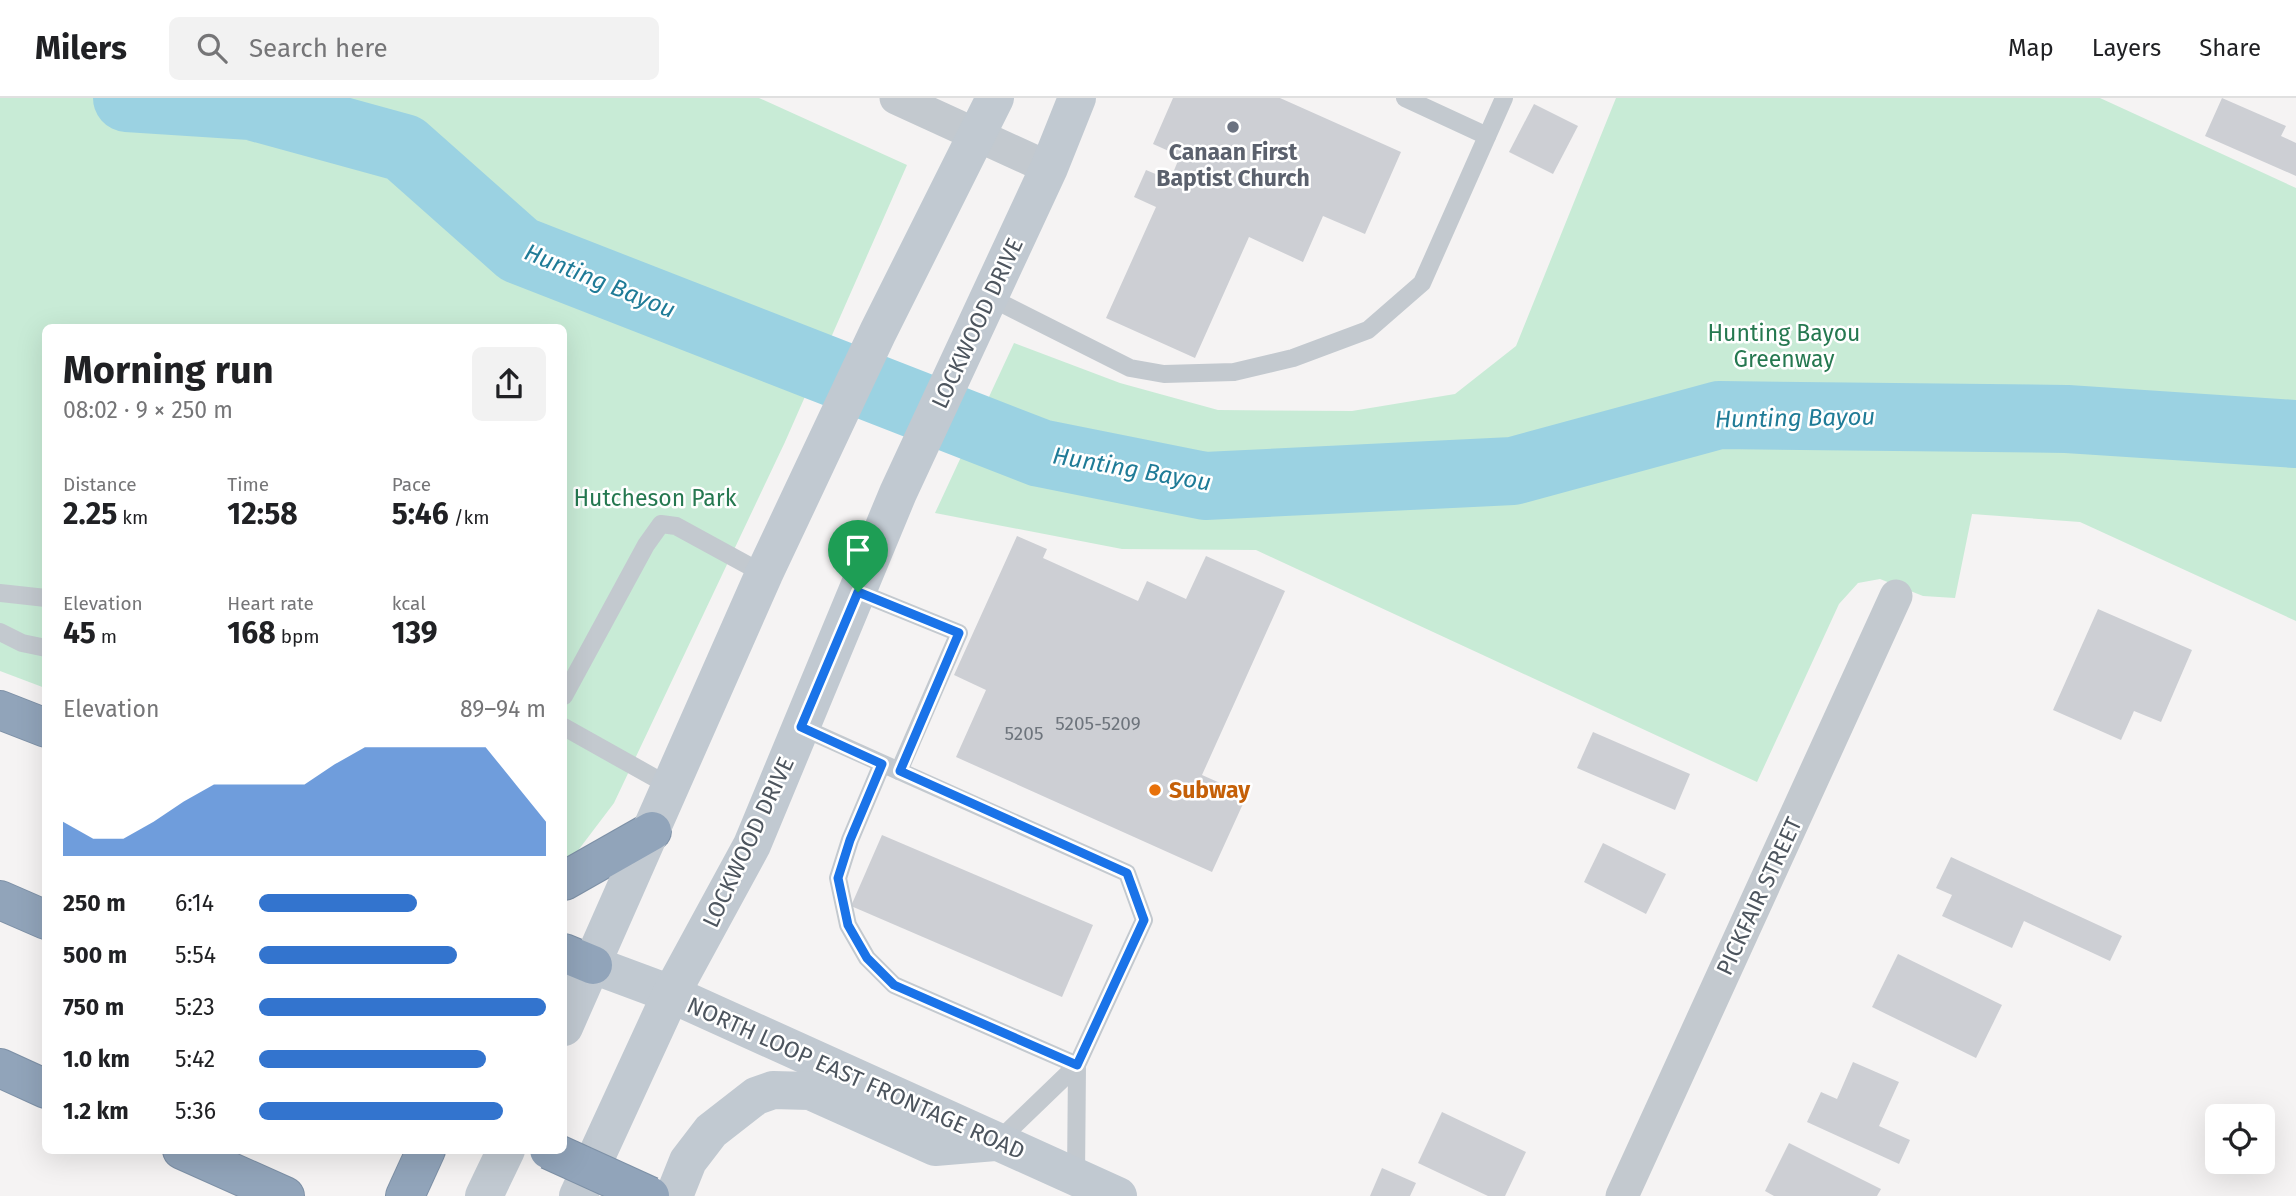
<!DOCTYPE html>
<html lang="en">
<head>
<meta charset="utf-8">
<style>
	body { margin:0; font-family:"Fira Sans",sans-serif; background:#f2f2f2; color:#202124; height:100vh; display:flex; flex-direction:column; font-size:26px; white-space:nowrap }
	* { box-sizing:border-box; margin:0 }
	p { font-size:23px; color:#757577 }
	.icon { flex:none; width:38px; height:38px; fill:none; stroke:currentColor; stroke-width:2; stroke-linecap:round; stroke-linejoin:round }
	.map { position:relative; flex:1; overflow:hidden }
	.panel { position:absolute; left:42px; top:226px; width:525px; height:830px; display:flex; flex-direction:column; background:#fff; border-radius:10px; box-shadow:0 7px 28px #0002 }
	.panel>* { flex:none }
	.fabs { position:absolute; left:2205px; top:1006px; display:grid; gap:14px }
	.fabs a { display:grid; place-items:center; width:70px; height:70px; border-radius:10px; background:#fff; box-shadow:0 7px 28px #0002; font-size:35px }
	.pin { position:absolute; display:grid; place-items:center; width:60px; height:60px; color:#fff; margin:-72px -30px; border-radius:50% 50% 50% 0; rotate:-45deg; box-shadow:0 0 7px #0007 }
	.pin .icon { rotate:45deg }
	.round { display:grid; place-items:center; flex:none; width:74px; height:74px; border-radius:10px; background:#f2f2f2 }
	.overview { display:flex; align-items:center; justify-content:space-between; height:119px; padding:0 21px }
	h1 { font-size:38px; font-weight:700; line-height:52px }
	.metrics { display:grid; grid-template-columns:repeat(3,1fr); gap:10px; height:119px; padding:7px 21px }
	.metrics div { display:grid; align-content:center }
	.metrics b { font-size:30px; font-weight:700 }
	.metrics small { font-size:19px; font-weight:400 }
	.metrics p { font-size:19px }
	.chart { height:196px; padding:14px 21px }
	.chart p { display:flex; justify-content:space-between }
	.chart svg { width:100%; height:126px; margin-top:7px; fill:#3374ce; opacity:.7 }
	ul { padding:0 21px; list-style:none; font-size:23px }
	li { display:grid; grid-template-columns:112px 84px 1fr; align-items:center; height:52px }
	li i { height:18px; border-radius:9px; background:#3374ce }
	header { display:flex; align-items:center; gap:42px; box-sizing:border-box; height:98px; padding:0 35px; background:#fff; border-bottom:2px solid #e0e0e0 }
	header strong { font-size:33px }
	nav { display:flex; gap:38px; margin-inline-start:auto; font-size:24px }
	.search { width:490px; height:63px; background:#f2f2f2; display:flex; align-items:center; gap:18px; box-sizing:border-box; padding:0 24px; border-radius:10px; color:#757577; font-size:26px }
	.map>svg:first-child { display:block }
	.green { fill:#c8ebd6 }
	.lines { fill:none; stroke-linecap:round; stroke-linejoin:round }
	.river { stroke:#9bd2e2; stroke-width:68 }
	.building { fill:#cdcfd4 }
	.motorway-casing { stroke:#7d90a6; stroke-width:40 }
	.service { stroke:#c3c9cf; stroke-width:18 }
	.minor { stroke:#c3c9cf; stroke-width:33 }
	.secondary { stroke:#c1c9d1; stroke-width:38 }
	.motorway { stroke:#91a4ba; stroke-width:38 }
	.motorway-bridge-casing { stroke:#7d90a6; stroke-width:40; stroke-linecap:butt }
	.motorway-bridge { stroke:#91a4ba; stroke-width:38 }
	.route-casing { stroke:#fff; stroke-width:14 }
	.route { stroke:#1a73e8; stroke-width:9 }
	.worship-dot { fill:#6b7280; stroke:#fff; stroke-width:2.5 }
	.food-dot { fill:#e8710a; stroke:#fff; stroke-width:2.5 }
	.labels { text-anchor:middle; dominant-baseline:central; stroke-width:5; stroke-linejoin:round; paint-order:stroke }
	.number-label { font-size:19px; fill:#6d747c }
	.worship-label { font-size:23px; font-weight:bold; fill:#5b616d; stroke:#fff }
	.street-label { font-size:23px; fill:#4d555e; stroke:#fff }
	.park-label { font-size:23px; fill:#257850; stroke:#fff }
	.food-label { font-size:23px; font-weight:bold; fill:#c56008; stroke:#fff; text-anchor:start }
	.water-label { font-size:24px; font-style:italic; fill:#1f7b97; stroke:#fff }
</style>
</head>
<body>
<header>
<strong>Milers</strong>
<div class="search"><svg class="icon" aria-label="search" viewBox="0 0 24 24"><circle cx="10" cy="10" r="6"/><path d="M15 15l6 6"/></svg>Search here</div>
<nav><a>Map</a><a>Layers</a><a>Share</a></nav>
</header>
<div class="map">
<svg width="2296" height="1098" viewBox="0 0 2296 1098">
	<rect width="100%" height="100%" fill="#f5f3f3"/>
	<g class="green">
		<polygon points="0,0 759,0 907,67 785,344 614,705 570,763 564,764 564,229 46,229 45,590 0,573"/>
		<polygon points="1616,0 2100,0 2296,90 2296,523 2080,424 1972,416 1955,500 1923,498 1880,481 1858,485 1839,506 1757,684 1256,452 1122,451 935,415 1014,245 1120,285 1218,312 1352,313 1455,296 1516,248"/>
	</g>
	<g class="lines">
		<polyline class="river" points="127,0 251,8 404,50 519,152 1040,355 1205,388 1513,373 1719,317 2067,321 2296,336"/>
	</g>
	<g class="building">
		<polygon points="1173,0 1280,0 1401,54 1365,136 1323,118 1303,164 1249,139 1195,260 1106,220 1156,109 1134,99 1146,72 1170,82 1180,58 1153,46"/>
		<polygon points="2222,0 2286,28 2281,38 2296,45 2296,78 2205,38"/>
		<polygon points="1534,6 1578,28 1553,76 1509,54"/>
		<polygon points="1017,438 1047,451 1043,460 1138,503 1147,483 1186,501 1206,458 1285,493 1202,677 1247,697 1212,774 956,659 986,592 954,577"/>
		<polygon points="2098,511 2192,552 2161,624 2134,613 2121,642 2053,612"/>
		<polygon points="1593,634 1690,676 1675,712 1577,670"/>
		<polygon points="882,737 1093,827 1062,899 851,808"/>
		<polygon points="1603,745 1666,776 1646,816 1584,784"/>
		<polygon points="1951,759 2122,838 2110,863 2024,823 2012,850 1942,818 1952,797 1936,790"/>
		<polygon points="1898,856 2002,907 1976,960 1872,909"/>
		<polygon points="1853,964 1899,984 1879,1028 1910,1042 1899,1066 1807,1024 1821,994 1837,1001"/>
		<polygon points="1442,1014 1526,1054 1505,1098 1488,1098 1418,1065"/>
		<polygon points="1789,1045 1881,1091 1877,1098 1774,1098 1765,1093"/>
		<polygon points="1382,1070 1416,1085 1410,1098 1370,1098"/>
	</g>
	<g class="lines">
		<defs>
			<g id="motorway">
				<polyline points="0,612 46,630"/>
				<polyline points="564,783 652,733"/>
				<polyline points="0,802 46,822"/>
				<polyline points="564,855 593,867"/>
				<polyline points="0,970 46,991"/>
				<polyline points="182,1052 285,1098"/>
				<polyline points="405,1098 426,1052"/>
			</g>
		</defs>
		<use href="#motorway" class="motorway-casing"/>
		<g class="service">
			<polyline points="1405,0 1487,38"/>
			<polyline points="989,199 1130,270 1164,276 1234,274 1293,260 1368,232 1422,185 1504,0"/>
			<polyline points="0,495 46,500"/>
			<polyline points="0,534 22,545 46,550"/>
			<polyline points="564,598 646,447 661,426 676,428 764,476"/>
			<polyline points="564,629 671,689"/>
			<polyline points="801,629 899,673 959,535 858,494"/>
			<polyline points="882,666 850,742 838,780 848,827 867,860 894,887 1077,967"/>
			<polyline points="899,673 1127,775 1144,822 1077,967 997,1044"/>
			<polyline points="1076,1079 1077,967"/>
		</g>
		<g class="minor">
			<polyline points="896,0 1049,70"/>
			<polyline points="1622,1098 1896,498"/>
		</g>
		<g class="secondary">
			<polyline points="593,867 671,896 1118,1098"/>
			<polyline points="564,929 764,476 878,234 995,0"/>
			<polyline points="484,1098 506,1052"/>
			<polyline points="578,1098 671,896 752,747 898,395 1049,70 1077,0"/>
			<polyline points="674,1098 688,1063 711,1033 756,998 773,992 810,993 935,1049 995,1044"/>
		</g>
		<use href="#motorway" class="motorway"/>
		<defs>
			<polyline id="motorway-bridge" points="549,1052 650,1098"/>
		</defs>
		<use href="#motorway-bridge" class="motorway-bridge-casing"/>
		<use href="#motorway-bridge" class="motorway-bridge"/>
	</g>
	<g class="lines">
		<defs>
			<polygon id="route" points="858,494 959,535 900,673 1127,775 1144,822 1077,967 894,887 867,860 848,827 838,780 850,742 882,666 801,629"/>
		</defs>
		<use href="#route" class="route-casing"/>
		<use href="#route" class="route"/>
	</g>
	<circle class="worship-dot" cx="1233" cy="29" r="7"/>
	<circle class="food-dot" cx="1155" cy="692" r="7"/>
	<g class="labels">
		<g class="number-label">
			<text x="1098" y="625">5205-5209</text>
			<text x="1024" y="635">5205</text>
		</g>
		<g class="worship-label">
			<text x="1233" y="54">Canaan First<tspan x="1233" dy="26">Baptist Church</tspan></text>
		</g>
		<g class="street-label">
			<text transform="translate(977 225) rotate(-65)">LOCKWOOD DRIVE</text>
			<text transform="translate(748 744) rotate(-65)">LOCKWOOD DRIVE</text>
			<text transform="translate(1759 798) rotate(-65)">PICKFAIR STREET</text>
			<text transform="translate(856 980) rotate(24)">NORTH LOOP EAST FRONTAGE ROAD</text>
		</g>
		<g class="park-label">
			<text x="1784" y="235">Hunting Bayou<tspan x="1784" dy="26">Greenway</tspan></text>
			<text x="655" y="400">Hutcheson Park</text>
		</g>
		<g class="food-label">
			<text x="1169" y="692">Subway</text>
		</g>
		<g class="water-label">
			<text transform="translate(600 183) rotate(22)">Hunting Bayou</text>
			<text transform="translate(1795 320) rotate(-1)">Hunting Bayou</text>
			<text transform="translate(1132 371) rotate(10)">Hunting Bayou</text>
		</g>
	</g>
</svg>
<div class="fabs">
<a><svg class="icon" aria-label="locate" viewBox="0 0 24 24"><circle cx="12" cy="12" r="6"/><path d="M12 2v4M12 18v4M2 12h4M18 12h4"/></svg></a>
</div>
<div class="pin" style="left:858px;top:494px;background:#1e9e55"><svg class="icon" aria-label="arrive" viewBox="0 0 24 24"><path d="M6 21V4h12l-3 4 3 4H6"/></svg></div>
<section class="panel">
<div class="overview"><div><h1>Morning run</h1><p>08:02 · 9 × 250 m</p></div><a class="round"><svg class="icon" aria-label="share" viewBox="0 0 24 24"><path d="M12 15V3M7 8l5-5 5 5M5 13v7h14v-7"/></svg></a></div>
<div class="metrics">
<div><p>Distance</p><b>2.25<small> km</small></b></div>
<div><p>Time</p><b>12:58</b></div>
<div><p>Pace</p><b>5:46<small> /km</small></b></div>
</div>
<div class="metrics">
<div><p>Elevation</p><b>45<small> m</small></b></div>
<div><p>Heart rate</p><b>168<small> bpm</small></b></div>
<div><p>kcal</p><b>139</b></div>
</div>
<div class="chart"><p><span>Elevation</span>89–94 m</p>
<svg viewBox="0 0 160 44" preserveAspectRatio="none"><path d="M0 44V32L10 38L20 38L30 32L40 25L50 19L60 19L70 19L80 19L90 12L100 6L110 6L120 6L130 6L140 6L150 19L160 32V44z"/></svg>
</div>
<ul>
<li><b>250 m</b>6:14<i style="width:55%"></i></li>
<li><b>500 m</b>5:54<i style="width:69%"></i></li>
<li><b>750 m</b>5:23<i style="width:100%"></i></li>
<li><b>1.0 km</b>5:42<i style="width:79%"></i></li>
<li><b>1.2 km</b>5:36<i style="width:85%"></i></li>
</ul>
</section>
</div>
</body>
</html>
